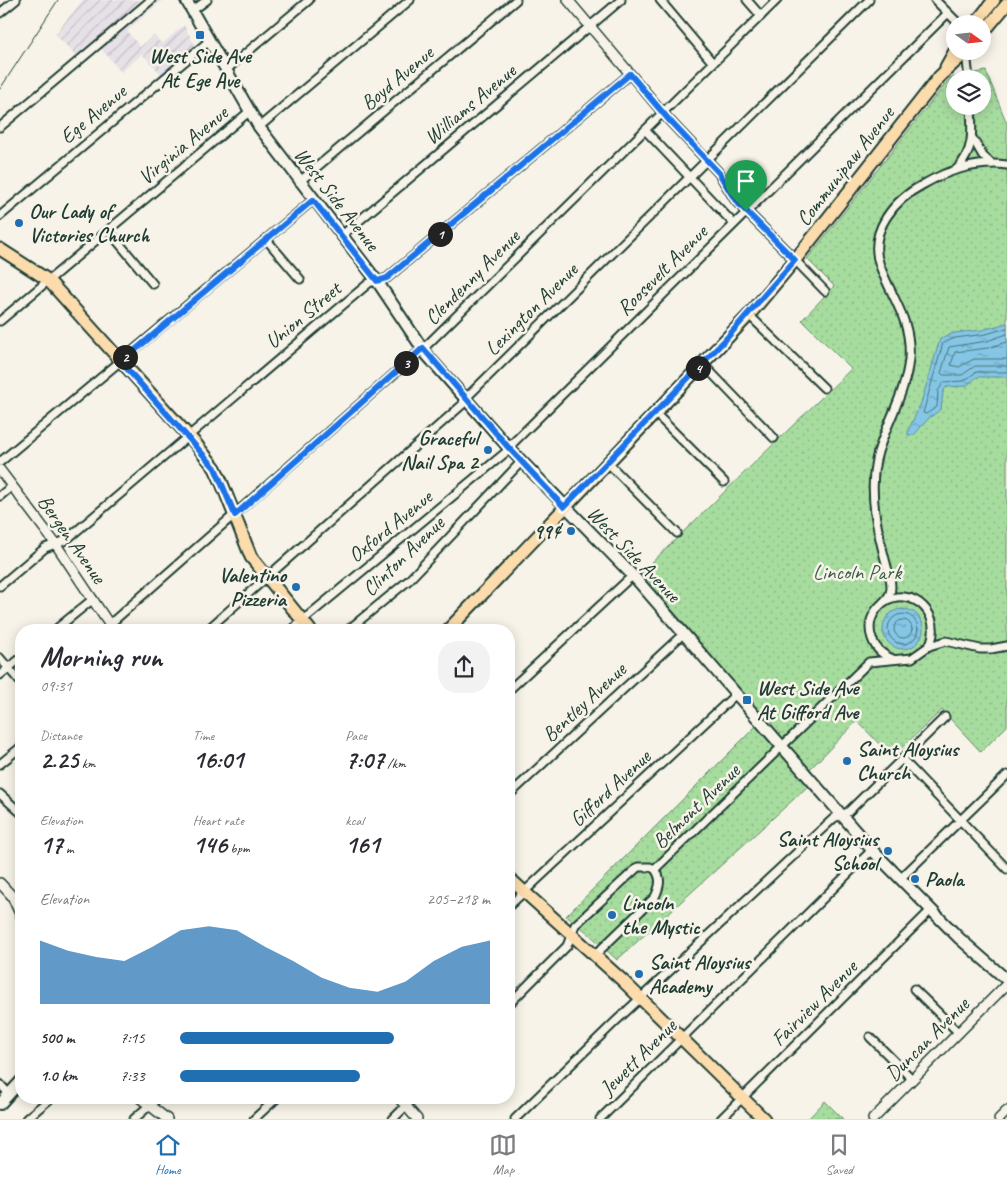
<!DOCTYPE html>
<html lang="en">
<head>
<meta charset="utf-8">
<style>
	body { margin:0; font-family:Caveat,sans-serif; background:#f2f2f3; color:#2b2b33; height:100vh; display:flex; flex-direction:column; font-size:19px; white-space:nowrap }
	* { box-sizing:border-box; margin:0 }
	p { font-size:16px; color:#7c7c81 }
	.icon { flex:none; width:28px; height:28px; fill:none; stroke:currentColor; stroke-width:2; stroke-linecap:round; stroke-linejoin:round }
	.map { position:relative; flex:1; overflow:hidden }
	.details { position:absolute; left:15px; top:624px; width:500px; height:480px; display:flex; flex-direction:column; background:#fff; border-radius:20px; box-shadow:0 2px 12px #0003 }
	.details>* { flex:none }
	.needle { width:32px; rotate:105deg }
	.buttons { position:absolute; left:946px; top:15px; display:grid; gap:10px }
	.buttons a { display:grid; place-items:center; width:45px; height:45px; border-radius:50%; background:#fff; box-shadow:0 2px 12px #0003; font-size:25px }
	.pin { position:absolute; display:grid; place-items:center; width:42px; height:42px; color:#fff; margin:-51px -21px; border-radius:50% 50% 50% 0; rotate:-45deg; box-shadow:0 0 5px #0007 }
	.pin .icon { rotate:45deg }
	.km { position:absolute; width:25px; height:25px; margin:-12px; border-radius:50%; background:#222; color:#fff; font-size:14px; line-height:25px; text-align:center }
	.round { display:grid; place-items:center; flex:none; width:52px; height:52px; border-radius:20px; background:#f2f2f3 }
	.summary { display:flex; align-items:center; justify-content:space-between; height:85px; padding:0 25px }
	h1 { font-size:28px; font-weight:700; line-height:38px }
	.figures { display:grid; grid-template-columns:repeat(3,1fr); gap:8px; height:85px; padding:5px 25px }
	.figures div { display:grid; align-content:center }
	.figures b { font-size:25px; font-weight:700 }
	.figures small { font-size:14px; font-weight:400 }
	.figures p { font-size:14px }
	.chart { height:140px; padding:10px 25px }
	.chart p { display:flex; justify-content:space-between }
	.chart svg { width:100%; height:90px; margin-top:5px; fill:#1f6fb2; opacity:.7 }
	ul { padding:0 25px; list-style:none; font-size:16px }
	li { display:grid; grid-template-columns:80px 60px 1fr; align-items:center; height:38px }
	li i { height:12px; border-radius:6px; background:#1f6fb2 }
	.menu { display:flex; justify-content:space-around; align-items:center; height:70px; border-top:1px solid #e1e1e2; background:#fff; font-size:14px; color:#7c7c81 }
	.menu a { display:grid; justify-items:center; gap:2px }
	.menu .active { color:#1f6fb2 }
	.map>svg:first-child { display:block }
	.industrial { fill:url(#industrial-furrows) }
	.park { fill:url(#park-dots); stroke:#638c6a; fill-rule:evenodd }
	.water { fill:url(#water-ripples); stroke:#5c8f9f }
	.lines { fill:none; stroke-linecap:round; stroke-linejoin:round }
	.shore { stroke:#48747b; stroke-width:1 }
	.minor-casing { stroke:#1f3d34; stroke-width:11 }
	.tertiary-casing { stroke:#1f3d34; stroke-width:12 }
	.secondary-casing { stroke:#1f3d34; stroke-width:14 }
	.primary-casing { stroke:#1f3d34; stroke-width:15 }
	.minor { stroke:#f7f3e8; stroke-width:7 }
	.tertiary { stroke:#f7f3e8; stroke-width:9 }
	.secondary { stroke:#f7f3e8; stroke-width:10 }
	.primary { stroke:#fcdcac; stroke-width:11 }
	.tram { stroke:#1f3d34; stroke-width:1 }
	.route-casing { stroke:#fff; stroke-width:10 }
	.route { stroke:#1a73e8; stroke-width:6 }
	.poi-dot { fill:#1f6fb2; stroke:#f7f3e8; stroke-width:2 }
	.labels { text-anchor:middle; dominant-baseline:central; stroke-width:5; stroke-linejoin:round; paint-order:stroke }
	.poi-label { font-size:21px; font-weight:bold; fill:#1f3d34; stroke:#f7f3e8; text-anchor:start }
	.street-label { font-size:21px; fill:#1f3d34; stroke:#f7f3e8 }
	.park-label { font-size:21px; fill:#3a5d49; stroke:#f7f3e8 }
</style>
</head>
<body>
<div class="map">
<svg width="1007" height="1119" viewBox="0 0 1007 1119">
	<defs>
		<pattern id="industrial-furrows" width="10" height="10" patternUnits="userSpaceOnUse" patternTransform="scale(1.25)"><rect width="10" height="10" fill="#e6e0e7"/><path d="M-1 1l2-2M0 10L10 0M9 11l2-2" fill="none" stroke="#c5c1c7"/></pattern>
		<pattern id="park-dots" width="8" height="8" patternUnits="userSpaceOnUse" patternTransform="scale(1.25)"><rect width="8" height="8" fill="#a7dc9f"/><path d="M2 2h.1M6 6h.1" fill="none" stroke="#8fbe8a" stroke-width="1.8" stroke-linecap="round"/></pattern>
		<pattern id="water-ripples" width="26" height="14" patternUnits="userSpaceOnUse" patternTransform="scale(1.25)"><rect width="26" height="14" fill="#85c6e6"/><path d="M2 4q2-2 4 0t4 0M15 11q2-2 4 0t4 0" fill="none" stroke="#6ca2bb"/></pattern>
	</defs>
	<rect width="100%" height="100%" fill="#f7f3e8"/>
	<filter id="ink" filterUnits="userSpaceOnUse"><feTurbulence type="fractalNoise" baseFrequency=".02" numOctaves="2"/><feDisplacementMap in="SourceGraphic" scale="10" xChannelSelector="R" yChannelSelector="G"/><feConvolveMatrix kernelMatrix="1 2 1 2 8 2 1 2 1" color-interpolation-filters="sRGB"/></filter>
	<g filter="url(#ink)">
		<polygon class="industrial" points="83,0 162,0 127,31 140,47 154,35 162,44 184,25 198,51 166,79 142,54 121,72 97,44 79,59 55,34"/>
		<g class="park">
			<path d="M986,71L1007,124V726L981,752L942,710L892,757L857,721L810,769L817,778L617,960L587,932L566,916L764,718L641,573L851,369L802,320L834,286L807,259L950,78ZM955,79H982V106H955Z"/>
			<polygon points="825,1101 843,1119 808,1119"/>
		</g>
		<g class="water">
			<polygon points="1007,323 1007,377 977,377 966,386 946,387 943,392 941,409 928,419 914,435 908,435 908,431 921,403 940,339 954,333 982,330"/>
			<circle cx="903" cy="629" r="20"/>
		</g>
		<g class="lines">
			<g class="shore">
				<polyline points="1007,328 986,334 955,338 943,343 923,413 926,414 937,407 938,391 944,382 964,381 976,372 1007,372"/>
				<polyline points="1007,334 987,341 949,347 941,373 943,375 962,375 975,366 1007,366"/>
				<polyline points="1007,342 988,348 955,352 951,365 959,367 974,359 1007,359"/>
				<circle cx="903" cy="629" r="15"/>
				<circle cx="903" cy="629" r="9"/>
			</g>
			<defs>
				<g id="minor">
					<polyline points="660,0 713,63"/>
					<polyline points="747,0 761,16"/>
					<polyline points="935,0 959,24"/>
					<polyline points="192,11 207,0"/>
					<polyline points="0,13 16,0"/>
					<polyline points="966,52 969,79"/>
					<polyline points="226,70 309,0"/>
					<polyline points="0,127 151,0"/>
					<polyline points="259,127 410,0"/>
					<polyline points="645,130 733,223"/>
					<polyline points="973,139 983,156 992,164"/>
					<path d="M957,169C975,150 972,130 971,106"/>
					<polyline points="299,182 516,0"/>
					<polyline points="0,216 209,41"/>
					<polyline points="109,231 153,284"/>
					<polyline points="341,236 621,0"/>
					<polyline points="266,239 300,279"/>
					<polyline points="795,260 825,291"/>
					<polyline points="749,315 824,388"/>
					<polyline points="0,321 250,111"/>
					<polyline points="702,363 774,438"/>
					<polyline points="655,413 724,482"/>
					<polyline points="0,462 313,200"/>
					<polyline points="608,463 677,533"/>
					<polyline points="0,496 12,486"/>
					<polyline points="0,586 45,548 66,540 344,304 369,283 387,278 393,273 630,74"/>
					<path d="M884,602C913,584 945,617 929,646"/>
					<polyline points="110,624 428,344 777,0"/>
					<polyline points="55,630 93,599"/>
					<polyline points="207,630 462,405 466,398 869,0"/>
					<polyline points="291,630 505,453 514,442 948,13"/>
					<polyline points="348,630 409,580 521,462"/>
					<polyline points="0,658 21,683"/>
					<path d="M893,659C873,652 863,629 876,610C880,604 888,600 890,593C892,588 891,583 890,578C879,538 866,493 878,452C888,421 906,391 909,359C912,320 892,299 880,266C867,231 895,199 924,184C948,170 979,161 1007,165"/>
					<polyline points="0,675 21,658"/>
					<polyline points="509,690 632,576"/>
					<polyline points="902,759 1007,869"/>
					<polyline points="0,764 21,747"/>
					<polyline points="0,794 21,813"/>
					<polyline points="509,795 683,634"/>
					<polyline points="655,869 869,662 912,658 929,646 946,641 980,649 991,649 1007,646"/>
					<polyline points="900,879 1007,775"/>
					<polyline points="509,906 735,695"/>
					<path d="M595,955L655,897C660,886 662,879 655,869"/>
					<polyline points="914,989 959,1033"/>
					<polyline points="509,1004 567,946 575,925 638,867 650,867 655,869"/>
					<polyline points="870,1037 912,1079"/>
					<polyline points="0,1084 9,1094"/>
					<polyline points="26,1119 51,1098"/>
					<polyline points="134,1119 158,1098"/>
					<polyline points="254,1119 277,1098"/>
					<polyline points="393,1119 414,1098"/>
					<polyline points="515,1119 617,1020 834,818 848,812 945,717"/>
					<polyline points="600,1119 872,850"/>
					<polyline points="721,1119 931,910"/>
				</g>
				<g id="tertiary">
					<polyline points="568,0 669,120 719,173 736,201 795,260"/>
					<polyline points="0,470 55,543 113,630"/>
					<polyline points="0,883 12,896 21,916"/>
					<polyline points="140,1098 167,1119"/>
					<polyline points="399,1098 417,1119"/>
					<polyline points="873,1119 1007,984"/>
					<polyline points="999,1119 1007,1111"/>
				</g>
				<g id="secondary">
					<polyline points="186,0 259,127 377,281 426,354 508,447 637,580 872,850 959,938 1007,980"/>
					<polyline points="0,1104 21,1081"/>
				</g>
				<g id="primary">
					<polyline points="975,24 994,0"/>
					<polyline points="982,34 1007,4"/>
					<polyline points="946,67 955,51"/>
					<polyline points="0,249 48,280 195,443 215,468 221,481 251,557 310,630"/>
					<polyline points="448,630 749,315 795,260 940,76 967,51"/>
					<polyline points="509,878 622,980 764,1119"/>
				</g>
			</defs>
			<use href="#minor" class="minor-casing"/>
			<use href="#tertiary" class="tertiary-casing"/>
			<use href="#secondary" class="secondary-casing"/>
			<use href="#primary" class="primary-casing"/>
			<use href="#minor" class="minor"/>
			<use href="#tertiary" class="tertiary"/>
			<use href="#secondary" class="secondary"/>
			<use href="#primary" class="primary"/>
			<polyline class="tram" points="0,89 58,0"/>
		</g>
	</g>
	<g class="lines" filter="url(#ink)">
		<defs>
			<polygon id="route" points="630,74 669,120 719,173 736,201 795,260 725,340 564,507 508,447 423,348 235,515 215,468 121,362 313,200 377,281 387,278"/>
		</defs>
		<use href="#route" class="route-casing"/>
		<use href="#route" class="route"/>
	</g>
	<g class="poi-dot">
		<rect x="195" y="30" width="10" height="10" rx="2.5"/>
		<circle cx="19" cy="223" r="5"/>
		<circle cx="488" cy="450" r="5"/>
		<circle cx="571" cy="531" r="5"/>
		<circle cx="296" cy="587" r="5"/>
		<rect x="742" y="695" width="10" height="10" rx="2.5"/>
		<circle cx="847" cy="761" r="5"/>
		<circle cx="888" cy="851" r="5"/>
		<circle cx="915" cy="879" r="5"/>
		<circle cx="612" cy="915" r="5"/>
		<circle cx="639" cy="974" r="5"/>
	</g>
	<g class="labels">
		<g class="poi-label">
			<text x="200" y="56" text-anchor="middle">West Side Ave<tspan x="200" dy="24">At Ege Ave</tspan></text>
			<text x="29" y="211">Our Lady of<tspan x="29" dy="24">Victories Church</tspan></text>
			<text x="478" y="438" text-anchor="end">Graceful<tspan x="478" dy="24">Nail Spa 2</tspan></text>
			<text x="561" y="531" text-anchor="end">99¢</text>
			<text x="286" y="575" text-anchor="end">Valentino<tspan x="286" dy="24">Pizzeria</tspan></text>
			<text x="757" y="688">West Side Ave<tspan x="757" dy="24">At Gifford Ave</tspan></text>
			<text x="857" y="749">Saint Aloysius<tspan x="857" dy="24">Church</tspan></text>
			<text x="878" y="839" text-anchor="end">Saint Aloysius<tspan x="878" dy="24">School</tspan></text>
			<text x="925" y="879">Paola</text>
			<text x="622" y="903">Lincoln<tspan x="622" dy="24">the Mystic</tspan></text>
			<text x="649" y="962">Saint Aloysius<tspan x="649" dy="24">Academy</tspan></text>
		</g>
		<g class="street-label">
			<text transform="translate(397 78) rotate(-40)">Boyd Avenue</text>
			<text transform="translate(470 104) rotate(-40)">Williams Avenue</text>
			<text transform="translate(93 114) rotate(-40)">Ege Avenue</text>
			<text transform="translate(183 145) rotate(-40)">Virginia Avenue</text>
			<text transform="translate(845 166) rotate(-52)">Communipaw Avenue</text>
			<text transform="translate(337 199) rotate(52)">West Side Avenue</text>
			<text transform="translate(662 270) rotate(-45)">Roosevelt Avenue</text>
			<text transform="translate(472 277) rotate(-45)">Clendenny Avenue</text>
			<text transform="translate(531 309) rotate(-45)">Lexington Avenue</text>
			<text transform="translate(303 315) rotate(-40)">Union Street</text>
			<text transform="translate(390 526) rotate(-39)">Oxford Avenue</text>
			<text transform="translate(72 539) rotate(55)">Bergen Avenue</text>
			<text transform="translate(634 554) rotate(46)">West Side Avenue</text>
			<text transform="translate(403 556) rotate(-44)">Clinton Avenue</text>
			<text transform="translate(584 702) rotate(-43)">Bentley Avenue</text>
			<text transform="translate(610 788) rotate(-43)">Gifford Avenue</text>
			<text transform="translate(696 806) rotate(-44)">Belmont Avenue</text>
			<text transform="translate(814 1003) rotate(-45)">Fairview Avenue</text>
			<text transform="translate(927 1039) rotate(-45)">Duncan Avenue</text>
			<text transform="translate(638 1057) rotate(-45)">Jewett Avenue</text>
		</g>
		<g class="park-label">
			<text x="857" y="572">Lincoln Park</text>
		</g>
	</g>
</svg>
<div class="buttons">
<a><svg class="needle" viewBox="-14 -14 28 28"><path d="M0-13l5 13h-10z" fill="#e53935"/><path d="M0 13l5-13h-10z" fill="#7c7c81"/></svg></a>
<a><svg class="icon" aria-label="layers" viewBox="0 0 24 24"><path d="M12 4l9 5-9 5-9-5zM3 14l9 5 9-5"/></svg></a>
</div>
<div class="pin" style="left:746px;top:211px;background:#1e9e55"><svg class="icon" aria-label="arrive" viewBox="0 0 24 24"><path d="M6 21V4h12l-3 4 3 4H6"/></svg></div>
<b class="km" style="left:440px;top:234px">1</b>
<b class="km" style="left:125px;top:357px">2</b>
<b class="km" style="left:406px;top:363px">3</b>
<b class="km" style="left:698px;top:368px">4</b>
<section class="details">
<div class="summary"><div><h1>Morning run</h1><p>09:31</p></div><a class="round"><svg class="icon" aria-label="share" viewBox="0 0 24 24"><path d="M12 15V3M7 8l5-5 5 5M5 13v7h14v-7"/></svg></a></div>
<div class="figures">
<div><p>Distance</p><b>2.25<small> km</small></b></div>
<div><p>Time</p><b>16:01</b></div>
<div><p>Pace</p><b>7:07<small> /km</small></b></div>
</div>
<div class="figures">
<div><p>Elevation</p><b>17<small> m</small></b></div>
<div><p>Heart rate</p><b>146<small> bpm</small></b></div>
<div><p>kcal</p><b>161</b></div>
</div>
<div class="chart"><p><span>Elevation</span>205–218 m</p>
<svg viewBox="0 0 160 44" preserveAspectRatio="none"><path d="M0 44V13L10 18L20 21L30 23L40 16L50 8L60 6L70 8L80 16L90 23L100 31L110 36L120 38L130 33L140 23L150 16L160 13V44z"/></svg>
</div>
<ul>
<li><b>500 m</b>7:15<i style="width:69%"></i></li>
<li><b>1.0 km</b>7:33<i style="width:58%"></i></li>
</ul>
</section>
</div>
<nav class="menu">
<a class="active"><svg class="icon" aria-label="home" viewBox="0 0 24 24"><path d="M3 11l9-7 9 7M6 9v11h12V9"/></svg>Home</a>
<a><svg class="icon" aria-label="map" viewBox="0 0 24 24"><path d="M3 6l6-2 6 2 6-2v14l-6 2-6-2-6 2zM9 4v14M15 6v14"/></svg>Map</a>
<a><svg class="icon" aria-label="saved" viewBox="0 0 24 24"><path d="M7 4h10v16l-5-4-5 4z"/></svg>Saved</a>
</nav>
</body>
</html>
